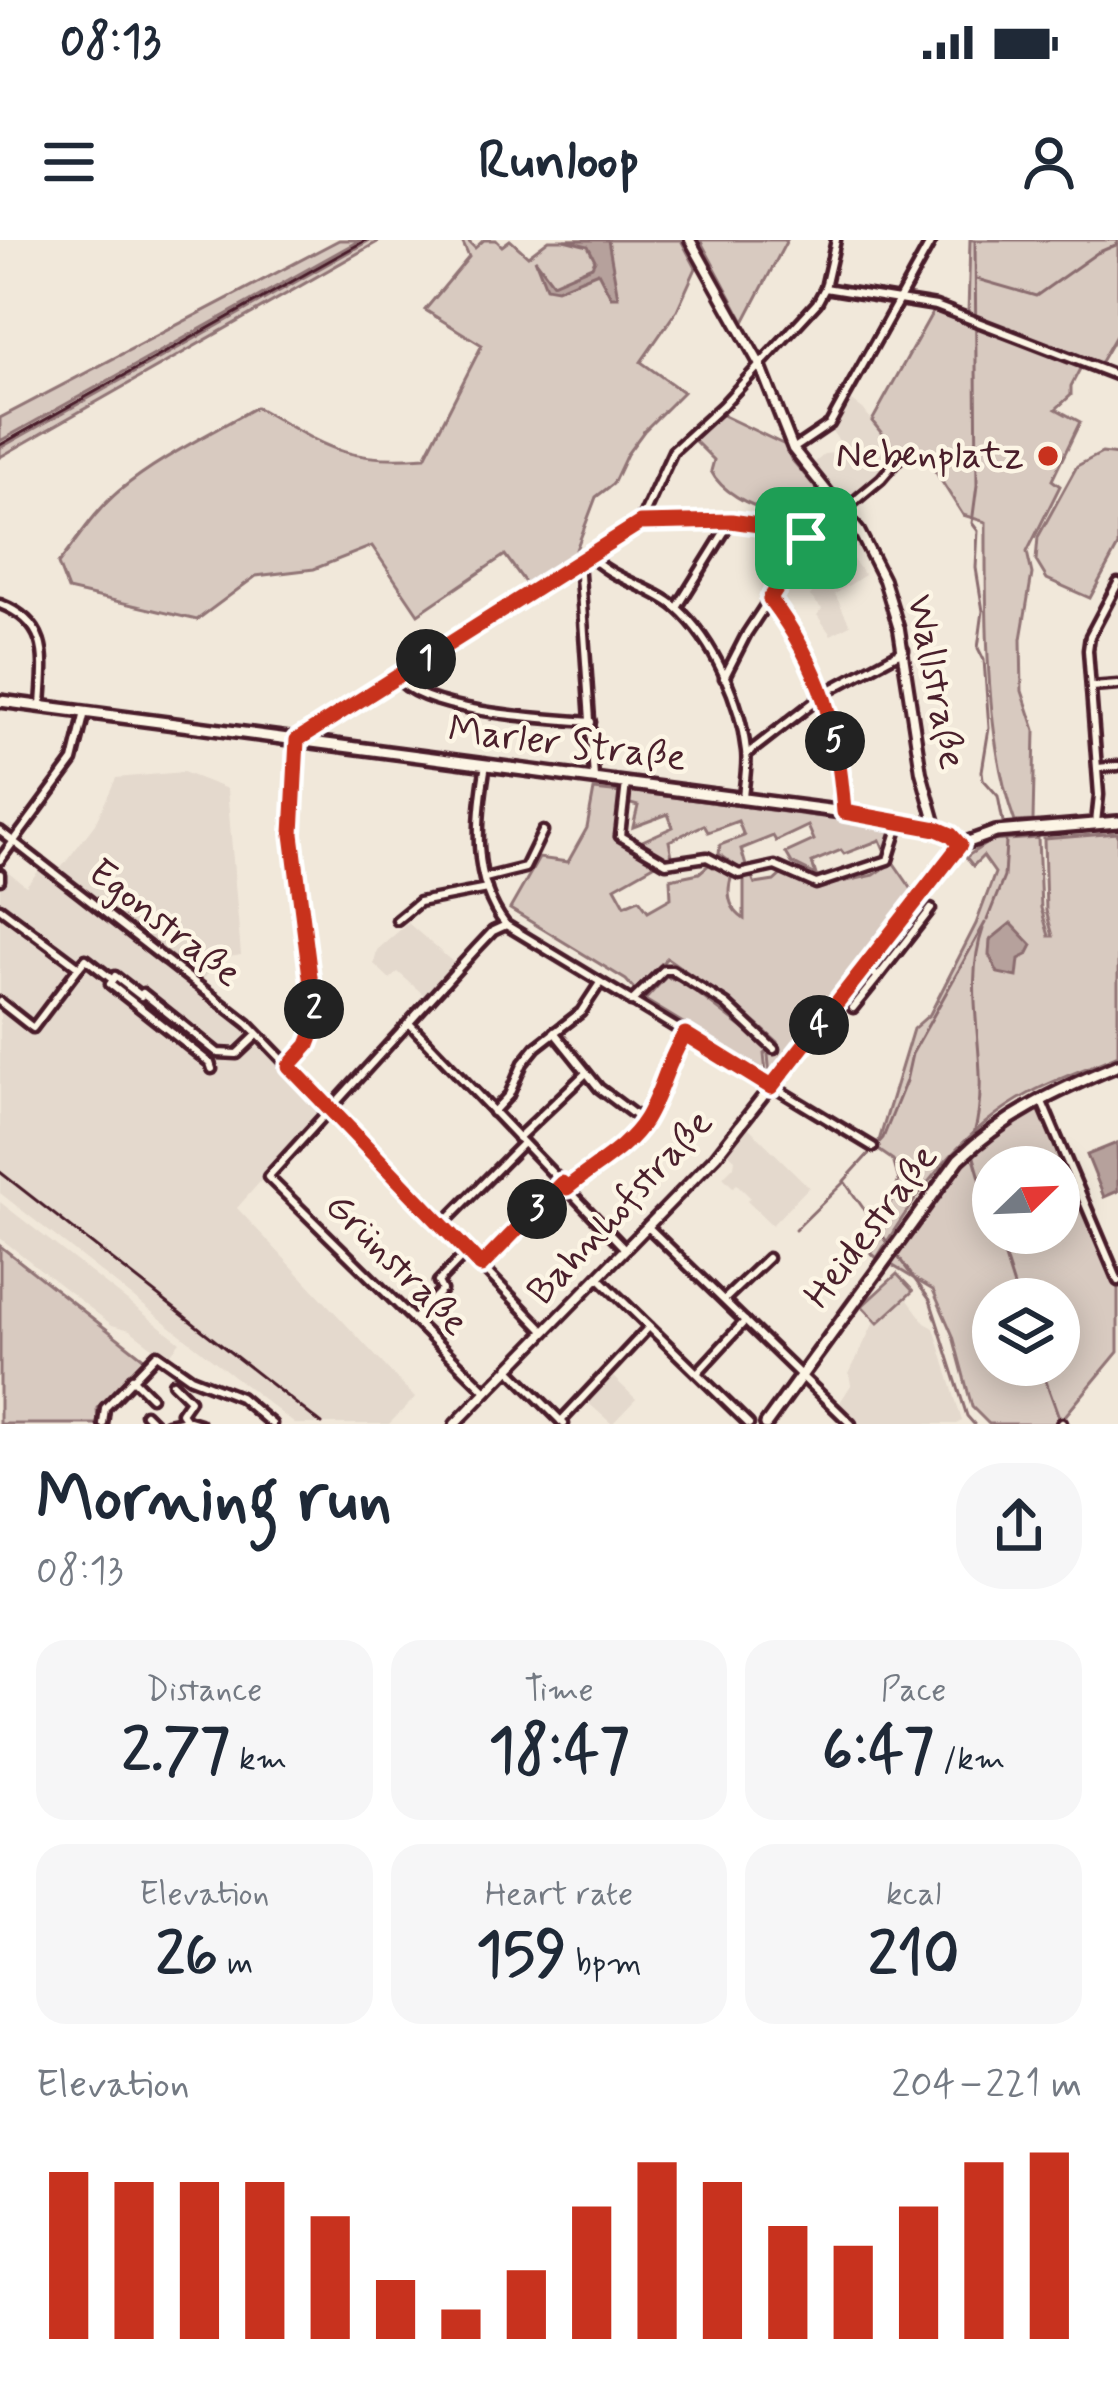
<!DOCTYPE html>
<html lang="en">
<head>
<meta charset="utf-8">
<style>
	body { margin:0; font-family:Mynerve,sans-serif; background:#f6f6f7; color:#1f2937; height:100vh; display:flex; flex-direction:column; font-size:45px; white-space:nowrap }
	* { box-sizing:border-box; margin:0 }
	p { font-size:39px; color:#747a83 }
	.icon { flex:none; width:66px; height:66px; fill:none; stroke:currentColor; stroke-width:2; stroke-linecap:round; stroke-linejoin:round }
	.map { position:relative; height:1184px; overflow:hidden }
	.side { display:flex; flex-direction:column; background:#fff; flex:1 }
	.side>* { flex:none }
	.needle { width:78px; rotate:67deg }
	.tools { position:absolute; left:972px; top:906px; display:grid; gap:24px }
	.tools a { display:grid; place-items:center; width:108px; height:108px; border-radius:50%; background:#fff; box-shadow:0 6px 30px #0003; font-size:60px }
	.pin { position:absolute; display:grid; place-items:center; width:102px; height:102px; color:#fff; margin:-51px; border-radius:24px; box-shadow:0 6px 18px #0006 }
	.km { position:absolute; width:60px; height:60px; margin:-30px; border-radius:50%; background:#222; color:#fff; font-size:33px; line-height:60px; text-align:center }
	.round { display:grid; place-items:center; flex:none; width:126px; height:126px; border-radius:48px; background:#f6f6f7 }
	.overview { display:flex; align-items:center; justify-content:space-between; height:204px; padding:0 36px }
	h1 { font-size:66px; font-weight:700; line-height:90px }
	.metrics { display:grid; grid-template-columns:repeat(3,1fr); gap:18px; height:204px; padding:12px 36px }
	.metrics div { display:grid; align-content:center; border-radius:30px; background:#f6f6f7; text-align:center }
	.metrics b { font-size:60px; font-weight:700 }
	.metrics small { font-size:33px; font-weight:400 }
	.metrics p { font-size:33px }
	.chart { height:336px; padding:24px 36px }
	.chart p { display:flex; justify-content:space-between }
	.chart svg { width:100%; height:216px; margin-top:12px; stroke:#c8321e; stroke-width:6 }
	.status { display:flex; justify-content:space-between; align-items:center; height:84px; padding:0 60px; background:#fff; direction:ltr }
	.status svg { height:33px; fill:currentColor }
	header { display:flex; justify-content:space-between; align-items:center; height:156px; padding:0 36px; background:#fff; font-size:54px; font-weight:700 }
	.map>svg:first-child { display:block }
	.built { fill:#e4d9cd }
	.green { fill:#d8cac0; stroke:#917476; stroke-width:3; fill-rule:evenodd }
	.water { fill:#b6a19c; stroke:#8b6d6f; stroke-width:3 }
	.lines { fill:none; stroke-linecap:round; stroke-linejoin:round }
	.stream { stroke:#8b6d6f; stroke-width:3 }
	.minor-casing { stroke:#4a1f2b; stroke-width:15 }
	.tertiary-casing { stroke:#4a1f2b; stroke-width:16 }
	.secondary-casing { stroke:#4a1f2b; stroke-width:18 }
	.minor { stroke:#fcf5e5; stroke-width:6 }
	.tertiary { stroke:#fcf5e5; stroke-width:8 }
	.secondary { stroke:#fcf5e5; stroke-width:9 }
	.rail { stroke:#4a1f2b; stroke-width:3 }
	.route-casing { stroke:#fff; stroke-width:24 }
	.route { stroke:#c8321e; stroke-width:15 }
	.poi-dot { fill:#c8321e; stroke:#fcf5e5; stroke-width:4.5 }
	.labels { text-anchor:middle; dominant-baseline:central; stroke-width:9; stroke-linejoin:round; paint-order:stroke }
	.poi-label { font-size:39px; fill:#4a1f2b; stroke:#fcf5e5; text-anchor:end }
	.street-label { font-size:39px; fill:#4a1f2b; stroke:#fcf5e5 }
</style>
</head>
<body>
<div class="status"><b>08:13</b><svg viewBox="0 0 49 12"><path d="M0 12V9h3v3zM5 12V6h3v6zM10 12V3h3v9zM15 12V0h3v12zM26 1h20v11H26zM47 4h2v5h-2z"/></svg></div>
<header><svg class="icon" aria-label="menu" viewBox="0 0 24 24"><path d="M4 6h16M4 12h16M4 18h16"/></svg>Runloop<svg class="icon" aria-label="person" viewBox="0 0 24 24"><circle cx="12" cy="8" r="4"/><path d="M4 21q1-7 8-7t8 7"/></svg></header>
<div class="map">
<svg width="1118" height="1184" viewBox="0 0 1118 1184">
	<rect width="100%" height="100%" fill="#f1e8da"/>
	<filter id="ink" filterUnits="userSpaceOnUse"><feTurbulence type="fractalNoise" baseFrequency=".00833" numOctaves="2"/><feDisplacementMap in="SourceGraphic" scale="24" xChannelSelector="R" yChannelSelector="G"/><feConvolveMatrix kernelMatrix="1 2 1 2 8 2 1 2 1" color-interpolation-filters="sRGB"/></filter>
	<g filter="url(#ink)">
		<g class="built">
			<polygon points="360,0 370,0 0,208 0,201"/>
			<polygon points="848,158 863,169 897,213 881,225 883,231 846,263 813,224 825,214 847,211 830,189"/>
			<polygon points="843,307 865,335 835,354 850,385 831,395 817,375 822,369 810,356"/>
			<polygon points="183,532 227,549 241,715 224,718 196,746 234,779 324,869 237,968 415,1158 389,1184 295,1184 0,953 0,625 26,646 46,622 58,632 95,584 116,538"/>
			<polygon points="408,683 455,724 425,756 398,732 390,739 374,724 377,710"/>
			<polygon points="748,887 809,947 772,985 747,961 750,957 737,944 733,947 723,937 734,926 735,919 727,912"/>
			<polygon points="0,962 180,1102 171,1113 159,1112 130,1090 112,1085 0,998"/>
			<polygon points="906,1057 925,1083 934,1088 962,1181 956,1184 859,1184 839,1164 851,1145 849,1134 875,1080 878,1083"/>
			<polygon points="610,1134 636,1159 612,1184 585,1160"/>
		</g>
		<g class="green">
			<polygon points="339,0 360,0 0,201 0,178"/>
			<polygon points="370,0 381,0 0,217 0,208"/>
			<path d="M467,0L475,8L484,0H496L502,6L510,0L528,16L549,0H681L696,28L677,70L641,122L683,152L644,191L627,214L613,244L596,257L574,315L526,344L505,315L418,374L372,306L314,329L256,336L197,380L68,350L58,324C78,299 94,272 119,251C160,217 210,194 256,167C324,205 343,224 425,217L482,105L425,70L469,17L462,1Z"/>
			<polygon points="700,0 787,0 744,82"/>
			<polygon points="970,0 1118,0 1118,92 1099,125 968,74"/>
			<path d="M936,66L1082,125L1071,146V155L1056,169L1080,182L1052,240L1060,246L1027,312L1032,334L1021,399L1022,451L1035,490L1033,581L1015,582C984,499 986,371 986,282L963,275L923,212L910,213L903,220L872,181Z"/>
			<path d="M720,174L785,205L791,219L841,277L819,298L808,289L806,292L771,280V270C750,267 721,251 711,231L714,220L692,198Z"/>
			<polygon points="1102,213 1118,215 1118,306 1090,358 1047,339 1036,321 1038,297 1077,226"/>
			<path d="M594,550L621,553L614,597L659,622L615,647L625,665L639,659L648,671L671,658L670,639L699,633L712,622L732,635C726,653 728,668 744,679V638L752,637L755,644L774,641L783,633L814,648L874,635L893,622L913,651L770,836L768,815L777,810V802L740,769L667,718L635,750L626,740L510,669L539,618L568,622L587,588Z"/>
			<polygon points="629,551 852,581 895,592 891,613 886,614 880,600 844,614 841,610 812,622 816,635 792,623 786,613 814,600 808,586 776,601 773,596 741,609 746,626 739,628 719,614 720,605 744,596 738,581 708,592 704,585 669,601 673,621 638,603 673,587 668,574 633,587 638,566 627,563"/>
			<path d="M1118,593V815C1089,828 1058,838 1030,853C962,889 916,953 877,1018L871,1013L899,940L893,920L874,907L879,901L913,789L930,774L976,684L995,633L983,616L973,626L966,617L990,601L1038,598L1041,668L1049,696H1053L1046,671L1044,599Z"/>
			<polygon points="666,737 683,742 770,809 764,814 766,833 645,760"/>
			<path d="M1039,870L1045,873L1118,1046V1112L1065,1176L1063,1184H989L972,1167L953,1096L933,1050L890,1024C930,967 970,896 1039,870ZM993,927H1059V993H993ZM993,1059H1059V1125H993Z"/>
			<polygon points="0,1006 146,1120 97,1168 98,1184 0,1184"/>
			<polygon points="897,1034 913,1051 878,1083 862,1066"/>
		</g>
		<g class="water">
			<polygon points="564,0 608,0 618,57 611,57 598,32 557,49 546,47 535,19 553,43 592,26 595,20 588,6"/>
			<polygon points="1011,683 1032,705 1027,715 1019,719 1017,737 998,733 989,715 990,700"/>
			<polygon points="1117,903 1118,951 1104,957 1087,915"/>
		</g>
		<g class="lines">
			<g class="stream">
				<polyline points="975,0 977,245 972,283 978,291 976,328 983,371 978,408 984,420 989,488 982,531 983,539 998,556 1003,582"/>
				<polyline points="977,39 1036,56 1097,13 1118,4"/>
				<polyline points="987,680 1004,637 1006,602"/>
				<path d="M974,894C993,826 960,755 983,689"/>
				<polyline points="973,914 993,982"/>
				<polyline points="795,990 844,942"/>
				<polyline points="997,993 1018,1059"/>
				<polyline points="890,1006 844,941 883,898 906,841 912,814 985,683"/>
				<polyline points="896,1014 930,1060 967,1176 974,1184"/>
				<polyline points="1040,1125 1059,1177 1069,1184"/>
			</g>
			<defs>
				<g id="minor">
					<polyline points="825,48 936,66 1118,136"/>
					<polyline points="793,209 830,184 932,0"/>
					<polyline points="844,270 881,239 904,212"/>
					<path d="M640,283C685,281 773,271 808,300L747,393L724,438"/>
					<path d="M588,314C612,340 651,346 677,368C714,401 741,463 746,511C748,526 744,543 743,558"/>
					<polyline points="579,321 594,538"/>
					<path d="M770,359C822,427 837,488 844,572"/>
					<path d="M0,364C51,384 44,418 41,465"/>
					<polyline points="677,368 731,281"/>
					<path d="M398,438C421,472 548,479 591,482"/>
					<polyline points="1092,447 1118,445"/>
					<polyline points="303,498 640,283 673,211 722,166 817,63 825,48 836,0"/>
					<polyline points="747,514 828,451 904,410"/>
					<path d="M486,524C477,577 470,640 506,685L873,907"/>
					<polyline points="1098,528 1118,526"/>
					<polyline points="626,543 620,596 666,623 707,617 739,634 775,626 816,644 888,620 900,582"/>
					<polyline points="1096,583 1099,555 1088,410 1090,396 1118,343"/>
					<polyline points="0,591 248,784 545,1092"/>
					<polyline points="0,620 73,521 85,472"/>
					<polyline points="0,634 0,640"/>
					<polyline points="485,638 525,628 543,591"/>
					<polyline points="0,668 79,727 86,719 113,740 110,744 210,823 212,829"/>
					<polyline points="397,680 419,662 487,649"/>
					<polyline points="878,737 931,669"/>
					<polyline points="113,740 115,736 141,756 143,753 218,813 237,814 257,795"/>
					<polyline points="0,762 33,788 79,727"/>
					<polyline points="631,762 664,730 672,730 726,764 774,809"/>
					<polyline points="853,768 878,737 865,726"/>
					<polyline points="409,783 625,1009"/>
					<polyline points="554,792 599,848 644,882"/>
					<polyline points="289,826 308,805 316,784 292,594 297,500"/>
					<polyline points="1042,862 1118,1041"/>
					<polyline points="493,872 509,855 523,823 536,807 581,772 600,743"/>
					<polyline points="518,898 585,834"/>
					<path d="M567,948C593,926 627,909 645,880C662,853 667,821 685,794"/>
					<polyline points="442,985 523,903"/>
					<polyline points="647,986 851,1184"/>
					<polyline points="481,1026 562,943"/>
					<polyline points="598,1037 749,1184"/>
					<polyline points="724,1060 768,1018"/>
					<polyline points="413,1080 442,1050 438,1042 467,1012"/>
					<polyline points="509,1129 564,1184"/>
					<polyline points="697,1133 745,1081"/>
					<polyline points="132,1138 151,1157"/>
					<polyline points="173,1143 190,1160 181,1173 186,1180"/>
					<polyline points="487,1152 268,937 476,709 493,691 506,685"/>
					<polyline points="145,1174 155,1184"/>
					<polyline points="561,1181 649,1087"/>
					<polyline points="103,1184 105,1168 157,1114 191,1138 240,1157 272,1184"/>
					<polyline points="167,1184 186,1180 199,1184"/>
					<polyline points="1061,1184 1062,1183"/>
				</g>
				<g id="tertiary">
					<polyline points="690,0 760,125 793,209 859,291 884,340 899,389 921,532 937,589"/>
					<polyline points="455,1184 716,916 960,605"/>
				</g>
				<g id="secondary">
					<polyline points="0,461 844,572 937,589 951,595 960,605 996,592 1118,582"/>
					<path d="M766,1184L959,919C1006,874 1058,850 1118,825"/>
				</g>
			</defs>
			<use href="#minor" class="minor-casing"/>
			<use href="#tertiary" class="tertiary-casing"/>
			<use href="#secondary" class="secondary-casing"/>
			<use href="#minor" class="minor"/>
			<use href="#tertiary" class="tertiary"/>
			<use href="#secondary" class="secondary"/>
			<g class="rail">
				<polyline points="0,205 366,0"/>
				<polyline points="0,932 322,1184"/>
			</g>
		</g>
	</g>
	<g class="lines" filter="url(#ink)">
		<defs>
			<path id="route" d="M731,281L794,290L808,300L770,359C822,428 838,488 844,572L937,589L951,595L960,605L771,847L685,794C667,821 662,852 645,880C627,909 593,926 567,948L562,943L481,1026L289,826L308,805L316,784L292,594L297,500L640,283Z"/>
		</defs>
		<use href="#route" class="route-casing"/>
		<use href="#route" class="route"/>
	</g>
	<circle class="poi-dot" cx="1048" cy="216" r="12"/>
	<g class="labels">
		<g class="poi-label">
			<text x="1024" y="216">Nebenplatz</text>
		</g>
		<g class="street-label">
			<text transform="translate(935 442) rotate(79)">Wallstraße</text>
			<text transform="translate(567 505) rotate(7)">Marler Straße</text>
			<text transform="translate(164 684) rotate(38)">Egonstraße</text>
			<text transform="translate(621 968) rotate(-47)">Bahnhofstraße</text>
			<text transform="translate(872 987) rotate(-53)">Heidestraße</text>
			<text transform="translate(396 1025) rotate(45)">Grünstraße</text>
		</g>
	</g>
</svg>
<div class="tools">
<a><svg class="needle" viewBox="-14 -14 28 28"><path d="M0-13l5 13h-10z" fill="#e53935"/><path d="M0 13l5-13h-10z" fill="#747a83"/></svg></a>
<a><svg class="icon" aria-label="layers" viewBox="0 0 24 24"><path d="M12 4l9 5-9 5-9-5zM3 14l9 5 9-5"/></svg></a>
</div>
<div class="pin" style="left:806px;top:298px;background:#1e9e55"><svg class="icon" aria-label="arrive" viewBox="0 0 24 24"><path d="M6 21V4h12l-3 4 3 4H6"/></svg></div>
<b class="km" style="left:426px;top:419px">1</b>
<b class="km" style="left:314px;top:769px">2</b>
<b class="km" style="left:537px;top:969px">3</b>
<b class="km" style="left:819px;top:785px">4</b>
<b class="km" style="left:835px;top:501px">5</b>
</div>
<section class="side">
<div class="overview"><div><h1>Morning run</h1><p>08:13</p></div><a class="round"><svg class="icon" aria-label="share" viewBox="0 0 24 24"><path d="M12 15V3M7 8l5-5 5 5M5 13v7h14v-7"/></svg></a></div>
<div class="metrics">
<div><p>Distance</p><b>2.77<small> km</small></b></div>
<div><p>Time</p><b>18:47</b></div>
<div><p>Pace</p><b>6:47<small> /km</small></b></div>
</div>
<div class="metrics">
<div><p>Elevation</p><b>26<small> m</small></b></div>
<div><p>Heart rate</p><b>159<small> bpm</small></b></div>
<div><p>kcal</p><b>210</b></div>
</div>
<div class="chart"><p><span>Elevation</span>204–221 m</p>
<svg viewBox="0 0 160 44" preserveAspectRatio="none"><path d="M5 44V10M15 44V12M25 44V12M35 44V12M45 44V19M55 44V32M65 44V38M75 44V30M85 44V17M95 44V8M105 44V12M115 44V21M125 44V25M135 44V17M145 44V8M155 44V6"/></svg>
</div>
</section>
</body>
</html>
